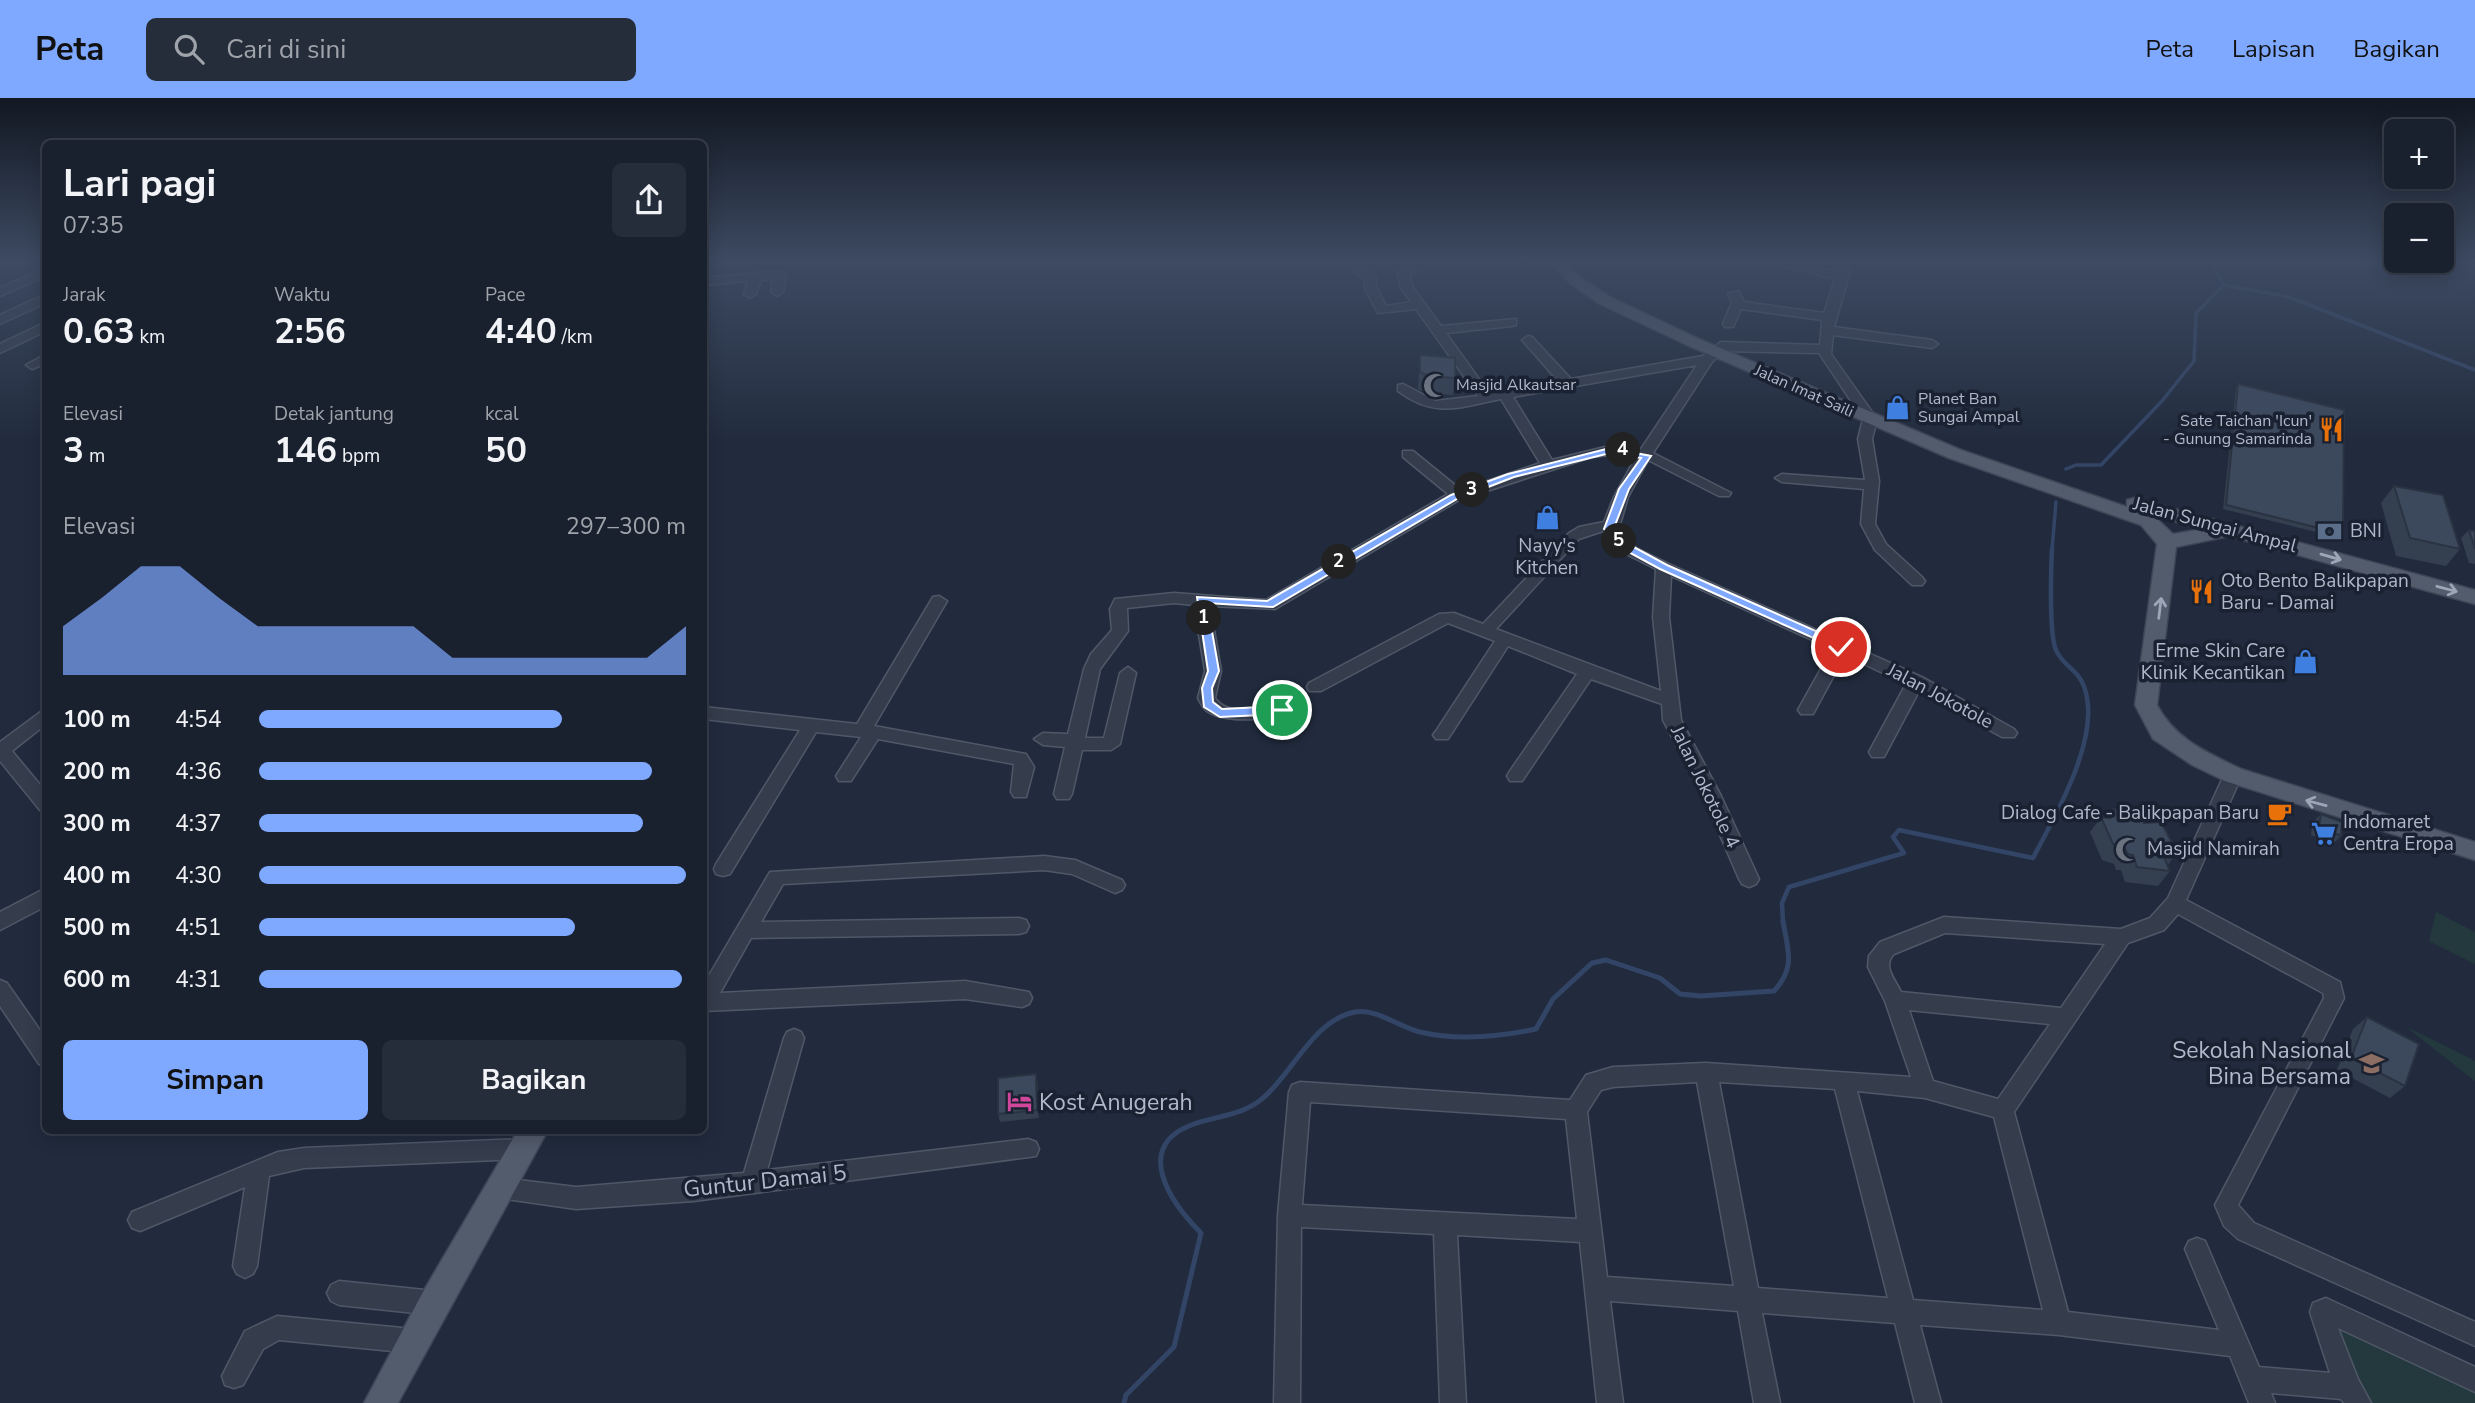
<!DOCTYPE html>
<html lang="id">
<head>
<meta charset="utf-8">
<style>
	body { margin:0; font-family:"Nunito Sans",sans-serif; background:#262d3a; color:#f1f3f6; height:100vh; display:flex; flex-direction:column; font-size:26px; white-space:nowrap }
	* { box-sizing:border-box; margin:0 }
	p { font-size:23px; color:#9fa3aa }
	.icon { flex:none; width:38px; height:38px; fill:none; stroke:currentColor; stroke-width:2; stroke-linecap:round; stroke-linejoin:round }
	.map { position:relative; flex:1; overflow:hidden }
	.sheet { position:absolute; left:42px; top:42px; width:665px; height:994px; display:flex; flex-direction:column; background:#19202e; border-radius:10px; box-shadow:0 4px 18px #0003,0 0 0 2px #373e4a }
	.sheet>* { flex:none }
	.fabs { position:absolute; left:2384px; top:21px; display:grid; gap:14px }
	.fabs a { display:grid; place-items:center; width:70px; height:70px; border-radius:10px; background:#19202e; box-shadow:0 4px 18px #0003,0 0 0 2px #373e4a; font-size:35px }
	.pin { position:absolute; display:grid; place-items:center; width:60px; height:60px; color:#fff; margin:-30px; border:4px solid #fff; border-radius:50%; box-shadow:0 2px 7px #0007 }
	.km { position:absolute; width:35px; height:35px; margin:-18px; border-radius:50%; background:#222; color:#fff; font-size:19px; line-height:35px; text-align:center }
	.round { display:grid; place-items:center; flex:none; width:74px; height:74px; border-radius:10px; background:#262d3a }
	.headline { display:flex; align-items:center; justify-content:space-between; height:119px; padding:0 21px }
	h1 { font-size:38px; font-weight:700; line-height:52px }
	.metrics { display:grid; grid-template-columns:repeat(3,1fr); gap:10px; height:119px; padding:7px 21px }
	.metrics div { display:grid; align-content:center }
	.metrics b { font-size:35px; font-weight:700 }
	.metrics small { font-size:19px; font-weight:400 }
	.metrics p { font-size:19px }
	.chart { height:196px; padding:14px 21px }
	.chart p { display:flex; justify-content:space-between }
	.chart svg { width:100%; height:126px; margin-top:7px; fill:#7fa8ff; opacity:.7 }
	.action { display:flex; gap:14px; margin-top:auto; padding:14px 21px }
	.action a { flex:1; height:80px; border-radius:10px; background:#7fa8ff; color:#111; font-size:28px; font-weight:700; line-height:80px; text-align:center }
	.action a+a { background:#262d3a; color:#f1f3f6 }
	ul { padding:0 21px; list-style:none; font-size:23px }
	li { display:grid; grid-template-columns:112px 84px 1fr; align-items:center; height:52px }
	li i { height:18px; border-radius:9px; background:#7fa8ff }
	header { display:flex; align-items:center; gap:42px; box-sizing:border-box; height:98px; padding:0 35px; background:#7fa8ff; color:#111 }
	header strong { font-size:33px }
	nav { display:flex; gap:38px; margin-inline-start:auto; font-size:24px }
	.search { width:490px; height:63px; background:#262d3a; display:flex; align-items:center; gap:18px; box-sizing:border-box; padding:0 24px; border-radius:10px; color:#9fa3aa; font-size:26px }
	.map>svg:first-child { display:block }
	.green { fill:#23393e }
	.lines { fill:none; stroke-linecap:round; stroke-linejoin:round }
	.stream-far2 { stroke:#334566; stroke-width:3.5 }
	.stream-far1 { stroke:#334566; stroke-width:4.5 }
	.stream { stroke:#334566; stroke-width:5 }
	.minor-casing { stroke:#505868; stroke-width:3 }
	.major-casing { stroke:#3e4656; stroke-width:3 }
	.minor { fill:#353d4d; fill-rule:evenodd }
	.major { fill:#535c6d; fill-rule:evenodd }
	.wall { fill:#343f50 }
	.shaded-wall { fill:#2a3341 }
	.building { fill:#3c495d; stroke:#2a3341; stroke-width:2 }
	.oneway { stroke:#9da6b7 }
	.route { fill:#7fa8ff; stroke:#fff; stroke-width:2 }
	.labels { text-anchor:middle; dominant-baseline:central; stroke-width:7; stroke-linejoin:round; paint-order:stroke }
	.far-poi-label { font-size:16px; fill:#b0b8c9; stroke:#1a2232; text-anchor:start }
	.far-street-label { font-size:16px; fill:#b0b8c9; stroke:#1a2232 }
	.street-label { font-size:19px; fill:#b0b8c9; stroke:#1a2232 }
	.poi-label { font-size:19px; fill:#b0b8c9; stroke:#1a2232; text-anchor:start }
	.near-poi-label { font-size:23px; fill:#b0b8c9; stroke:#1a2232; text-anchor:end }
	.near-street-label { font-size:23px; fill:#b0b8c9; stroke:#1a2232 }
</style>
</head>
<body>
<header>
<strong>Peta</strong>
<div class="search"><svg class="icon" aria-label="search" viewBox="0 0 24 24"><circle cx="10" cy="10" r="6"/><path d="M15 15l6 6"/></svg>Cari di sini</div>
<nav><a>Peta</a><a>Lapisan</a><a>Bagikan</a></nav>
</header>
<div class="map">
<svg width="2475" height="1305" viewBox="0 0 2475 1305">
	<rect width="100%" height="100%" fill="#212b3d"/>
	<g class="green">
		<polygon points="2436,814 2475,834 2475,866 2429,843"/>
		<polygon points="2405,928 2475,963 2475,983"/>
		<polygon points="2328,1216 2475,1286 2475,1305 2361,1305"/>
	</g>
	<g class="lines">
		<g class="stream-far2">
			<polyline points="2209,163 2224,187"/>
			<polyline points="2215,169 2238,163"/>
			<polyline points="2066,371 2076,367 2101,367 2162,303 2194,263 2196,215 2224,187 2289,199 2475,272"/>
			<polyline points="2052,452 2056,404"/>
		</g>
		<path class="stream-far1" d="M1783,825L1782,805L1789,789L1904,755L1893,739L1899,732L2033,760C2055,718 2096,648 2087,600C2082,570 2064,571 2056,552C2049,537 2051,469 2052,450"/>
		<path class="stream" d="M1124,1305L1126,1297L1174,1249L1201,1135C1171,1105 1131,1048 1194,1026C1217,1018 1244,1017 1263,1000C1293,975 1313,922 1355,914C1376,910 1399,929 1420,934C1458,943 1498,939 1536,931L1553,901L1592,865L1606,862L1660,880L1680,896L1701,898L1774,893C1796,869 1788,853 1783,823"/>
		<defs>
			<g id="minor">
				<path d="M1339,163H1353L1375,178L1377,191L1386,208L1411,204L1401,190L1397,174L1413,166H1421V170L1409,176L1413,190L1441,228L1516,221V227L1512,228L1446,235L1489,295L1558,283L1522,242L1528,238L1532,239L1571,281L1703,258L1721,244L1820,247L1822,222L1741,211L1733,229H1725L1723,226L1732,204L1728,196L1738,193L1744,204L1824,215L1835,181L1764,163H1786L1837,174L1841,163H1853L1834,229L1932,242L1938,246L1932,250L1833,237L1831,256L1877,321L1872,341L1879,383L1875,426L1886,446L1922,479L1925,483L1922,487H1912L1875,452L1861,426L1864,391L1782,384L1775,380L1782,376L1865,382L1858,341L1863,321L1819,255L1723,253L1712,264L1653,355L1731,395L1729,398H1719L1648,362L1628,399L1618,433L1636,450L1669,466L1922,579L2014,631L2017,635L2014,639H2002L1919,593L1884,659H1872L1869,654L1906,586L1845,557L1813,616H1801L1798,612L1832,551L1671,478L1669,519L1681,622L1721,698L1759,781L1756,786L1749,789L1742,786L1739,781L1703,698L1663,622L1662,606L1591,581L1522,683H1510L1507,678L1510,673L1577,576L1508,548L1448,641H1436L1433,637L1436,633L1495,543L1448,525L1321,593H1309L1307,589L1309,585L1439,516L1454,515L1483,526L1569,435L1579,429L1604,424L1614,399L1636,359L1618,356L1592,359L1459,402L1275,511L1210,508L1221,573L1215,600C1235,628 1282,594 1303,600L1305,604C1293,623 1225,627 1207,613C1203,610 1200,604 1198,600L1205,573L1194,507L1174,505L1127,510L1128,533L1100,571L1085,640H1104L1120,575L1128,569L1136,575L1120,646L1111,652H1082L1072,696L1069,701H1057L1054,696L1065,649L1043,647L1034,641L1043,635L1068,636L1084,571L1091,556L1112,532L1110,511L1115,501L1174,495L1266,502L1448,396L1403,359V353H1413L1461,392L1540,365L1501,301C1460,309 1435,321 1398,293V287L1403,286L1435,303L1478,298L1416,211L1378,215L1365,191V182ZM1697,267L1641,351L1609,348L1552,362L1513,299ZM1603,433L1626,456L1656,471L1653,519L1661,593L1496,531L1579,441Z"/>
				<path d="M1595,163C1588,169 1569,170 1562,164Z"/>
				<polygon points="46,170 46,178 0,198 0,190"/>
				<polygon points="780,173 786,177 783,194 777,198 771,194 773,181 761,182 756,196 750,200 744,196 748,183 704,187 704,180"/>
				<polygon points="46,196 46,205 0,226 0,217"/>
				<polygon points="46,224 46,233 0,255 0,246"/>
				<polygon points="46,256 46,265 32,271 26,267"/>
				<polygon points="939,498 947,503 874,628 1026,656 1034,669 1026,699 1014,699 1011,694 1014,666 878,641 851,683 839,683 836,678 861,639 816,634 730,776 723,778 716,776 714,771 716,766 800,632 704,621 704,609 857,626 933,499"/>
				<polygon points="46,610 46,626 12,653 46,694 46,714 40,712 0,663 0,644"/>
				<path d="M2233,670L2239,672L2242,677L2186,802L2340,884L2344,900L2238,1107L2254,1125L2475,1224V1248L2238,1141L2224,1128L2215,1107L2324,900L2323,895L2178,816L2164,832L2128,845L2014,1014L2068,1214L2219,1232L2185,1151L2189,1143L2197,1140L2205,1143L2259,1269L2330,1275L2310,1214L2313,1205L2326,1200L2475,1269V1294L2338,1230L2358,1281L2371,1305H2344L2341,1301L2271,1295L2275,1305H2249L2230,1258L2059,1237L1920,1227L1941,1305H1915L1895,1225L1762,1215L1780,1305H1754L1738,1213L1610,1203L1623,1305H1597L1580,1144L1457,1137L1466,1305H1440L1434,1136L1301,1129L1300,1305H1274L1278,1117L1289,994L1292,987L1300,984L1570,1002L1586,977L1613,969L1706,965L1911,979L1885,903L1868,869L1869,858L1880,844L1944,819L2121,831L2150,820L2168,800L2224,677L2227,672ZM1945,835L2105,846L2061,910L1901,894C1895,881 1882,868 1894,856ZM1909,912L2050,926L1998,1001L1933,983ZM1697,984L1734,1188L1607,1179L1587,1014L1601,992L1613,989ZM1719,984L1835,991L1888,1200L1758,1190ZM1857,993L1925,1000L1994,1019L2043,1212L1913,1202ZM1310,1004L1566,1021L1577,1121L1302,1107Z"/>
				<polygon points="1044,758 1075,762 1122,782 1125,787 1122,792 1115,795 1072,776 1044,772 783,786 761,824 1019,820 1026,822 1029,828 1026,834 1019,836 751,840 720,895 965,883 1029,894 1032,900 1029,906 1022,909 965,901 704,913 704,886 770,774"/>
				<polygon points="46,790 46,808 0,832 0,814"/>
				<polygon points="0,882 7,885 46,941 46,968 39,966 0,908"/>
				<polygon points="794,931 801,934 804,940 767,1072 1028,1041 1036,1044 1039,1051 1036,1058 694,1103 576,1111 493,1099 490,1091 493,1083 501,1080 576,1089 744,1075 784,940 787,934"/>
				<polygon points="524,1041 532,1044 535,1051 532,1058 524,1061 304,1070 269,1078 257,1168 253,1176 245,1180 237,1176 233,1168 245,1089 140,1133 132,1130 128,1122 132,1114 278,1054 304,1050"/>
				<polygon points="339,1183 434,1193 443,1196 446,1205 443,1214 434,1217 339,1207 331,1203 327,1195 331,1187"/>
				<polygon points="277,1218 413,1231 422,1234 425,1243 422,1252 413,1255 279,1242 263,1251 243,1287 234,1290 225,1287 222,1278 245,1233"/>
			</g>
			<g id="major">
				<path d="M1548,163H1565L1581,180L1610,199L1699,241L1961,352L2127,409V402L2134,400L2475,492V506L2229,438L2176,449L2157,607C2176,642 2206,654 2241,671L2475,744V762L2225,683L2192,667L2153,641L2135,607L2157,446L2141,427L1949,360L1687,247L1598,205L1571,186ZM2138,413L2202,431L2173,436L2155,419Z"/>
				<polygon points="518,1032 548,1032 398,1305 364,1305 423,1194"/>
			</g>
		</defs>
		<use href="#minor" class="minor-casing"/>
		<use href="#major" class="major-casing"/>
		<use href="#minor" class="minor"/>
		<use href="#major" class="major"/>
	</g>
	<g class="wall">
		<polygon points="1420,257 1455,280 1453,297 1426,295 1418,291"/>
		<polygon points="2238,286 2343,436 2340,440 2223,411 2236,290"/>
		<polygon points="2394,388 2460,451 2446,468 2396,458 2381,405"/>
		<polygon points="2469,432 2475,433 2475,466 2469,465 2461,440"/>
		<polygon points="2113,711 2144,725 2177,754 2168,767 2170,773 2158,788 2125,784 2121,772 2116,772 2114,766 2102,762 2090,734 2101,719 2103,719 2106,714 2111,715"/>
		<polygon points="2321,716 2341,738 2333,746 2311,737 2313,724"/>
		<polygon points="2367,919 2405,988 2390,1000 2337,972 2353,931"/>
		<polygon points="1038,984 1039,1020 1000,1024 998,1016"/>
	</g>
	<polygon class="shaded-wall" points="1036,976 1038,984 1039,1020 1037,1012"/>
	<g class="building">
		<polygon points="1420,257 1455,260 1455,280 1428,278 1420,274"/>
		<polygon points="2238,286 2344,312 2343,436 2226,407"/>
		<polygon points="2394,388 2443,397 2460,451 2410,440"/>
		<polygon points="2469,432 2475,433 2475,451"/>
		<polygon points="2113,711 2129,712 2132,719 2142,719 2144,725 2161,724 2177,754 2167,754 2168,757 2163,757 2170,773 2137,769 2133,757 2128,756 2125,751 2113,746 2101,719 2110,720 2106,714 2112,715"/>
		<polygon points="2321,716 2342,724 2341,738 2319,728"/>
		<polygon points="2367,919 2419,946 2405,988 2351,960"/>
		<polygon points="1036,976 1037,1012 998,1016 998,980"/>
	</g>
	<defs><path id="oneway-shaft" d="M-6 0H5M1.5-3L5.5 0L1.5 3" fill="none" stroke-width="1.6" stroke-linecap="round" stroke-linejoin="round" transform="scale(1.75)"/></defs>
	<g class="oneway">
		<use href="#oneway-shaft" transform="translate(2331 459) rotate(16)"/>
		<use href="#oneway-shaft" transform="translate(2447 491) rotate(15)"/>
		<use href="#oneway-shaft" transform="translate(2160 510) rotate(-83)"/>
		<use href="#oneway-shaft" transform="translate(2316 705) rotate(-165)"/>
	</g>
	<linearGradient id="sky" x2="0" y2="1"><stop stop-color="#121822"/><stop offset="0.47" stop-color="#3d4a62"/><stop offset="1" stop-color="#3d4a62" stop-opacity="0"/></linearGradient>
	<rect width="2475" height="346" fill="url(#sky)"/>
	<polygon class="route" points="1610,350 1651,358 1629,391 1614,430 1628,446 1667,467 1845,546 1845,551 1838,551 1660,471 1621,450 1604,431 1619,391 1641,360 1610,355 1514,379 1457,401 1273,509 1207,505 1219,573 1212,590 1213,604 1222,611 1282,608 1288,612 1282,616 1220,619 1204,609 1202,590 1208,573 1197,499 1267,503 1451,397 1508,376"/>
	<defs>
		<symbol id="mosque-bare" viewBox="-9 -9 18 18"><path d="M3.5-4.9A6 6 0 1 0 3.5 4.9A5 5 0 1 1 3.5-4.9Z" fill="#6b7280" stroke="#1a2232" stroke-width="2.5" paint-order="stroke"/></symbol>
		<symbol id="shop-bare" viewBox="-9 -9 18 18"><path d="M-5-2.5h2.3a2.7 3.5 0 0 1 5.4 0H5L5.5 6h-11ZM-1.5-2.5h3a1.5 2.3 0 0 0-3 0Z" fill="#3f7fe0" stroke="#1a2232" stroke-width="2.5" paint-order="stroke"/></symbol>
		<symbol id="restaurant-bare" viewBox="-9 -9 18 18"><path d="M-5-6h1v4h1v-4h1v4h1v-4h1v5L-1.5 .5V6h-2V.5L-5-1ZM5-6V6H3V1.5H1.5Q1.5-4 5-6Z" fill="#e8710a" stroke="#1a2232" stroke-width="2.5" paint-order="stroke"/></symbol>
		<symbol id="bank-bare" viewBox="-9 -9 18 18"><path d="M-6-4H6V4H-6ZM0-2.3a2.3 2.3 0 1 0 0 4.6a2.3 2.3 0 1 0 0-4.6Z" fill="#5c6f8a" stroke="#1a2232" stroke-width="2.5" paint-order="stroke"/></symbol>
		<symbol id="cafe-bare" viewBox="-9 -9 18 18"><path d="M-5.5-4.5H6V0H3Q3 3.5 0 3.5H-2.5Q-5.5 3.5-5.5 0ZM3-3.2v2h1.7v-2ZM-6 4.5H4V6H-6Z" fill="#e8710a" stroke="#1a2232" stroke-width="2.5" paint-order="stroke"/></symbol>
		<symbol id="supermarket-bare" viewBox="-9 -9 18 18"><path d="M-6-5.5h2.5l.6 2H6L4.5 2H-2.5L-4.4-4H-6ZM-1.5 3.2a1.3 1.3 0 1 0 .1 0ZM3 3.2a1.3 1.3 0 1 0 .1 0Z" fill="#3f7fe0" stroke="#1a2232" stroke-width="2.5" paint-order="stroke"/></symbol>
		<symbol id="school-bare" viewBox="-9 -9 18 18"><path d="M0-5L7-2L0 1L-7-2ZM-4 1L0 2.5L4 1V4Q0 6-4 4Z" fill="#8d6e63" stroke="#1a2232" stroke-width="2.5" paint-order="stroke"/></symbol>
		<symbol id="hotel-bare" viewBox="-9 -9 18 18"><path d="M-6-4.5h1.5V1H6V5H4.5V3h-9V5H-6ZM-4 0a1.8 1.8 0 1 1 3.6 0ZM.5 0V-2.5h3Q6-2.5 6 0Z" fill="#d1479c" stroke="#1a2232" stroke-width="2.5" paint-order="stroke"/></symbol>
	</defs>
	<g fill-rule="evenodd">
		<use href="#mosque-bare" x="1418" y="270" width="35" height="35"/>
		<use href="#shop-bare" x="1880" y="292" width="35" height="35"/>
		<use href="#restaurant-bare" x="2314" y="314" width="35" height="35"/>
		<use href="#shop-bare" x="1530" y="402" width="35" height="35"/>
		<use href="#bank-bare" x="2312" y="416" width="35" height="35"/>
		<use href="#restaurant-bare" x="2184" y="476" width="35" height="35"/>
		<use href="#shop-bare" x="2288" y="546" width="35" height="35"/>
		<use href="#cafe-bare" x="2262" y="698" width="35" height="35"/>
		<use href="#supermarket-bare" x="2306" y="718" width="35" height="35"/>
		<use href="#mosque-bare" x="2110" y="734" width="35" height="35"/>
		<use href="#school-bare" x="2354" y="948" width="35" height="35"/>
		<use href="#hotel-bare" x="1002" y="986" width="35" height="35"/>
	</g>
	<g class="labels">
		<g class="far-poi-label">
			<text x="1456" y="287">Masjid Alkautsar</text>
			<text x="1918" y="301">Planet Ban<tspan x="1918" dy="18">Sungai Ampal</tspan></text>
			<text x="2312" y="323" text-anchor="end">Sate Taichan 'Icun'<tspan x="2312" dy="18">- Gunung Samarinda</tspan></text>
		</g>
		<g class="far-street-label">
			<text transform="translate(1804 293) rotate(24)">Jalan Imat Saili</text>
		</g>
		<g class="street-label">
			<text transform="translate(2215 427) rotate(15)">Jalan Sungai Ampal</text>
			<text transform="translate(1940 598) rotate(28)">Jalan Jokotole</text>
			<text transform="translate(1705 689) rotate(64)">Jalan Jokotole 4</text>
		</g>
		<g class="poi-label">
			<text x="2350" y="433">BNI</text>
			<text x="1547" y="448" text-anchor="middle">Nayy's<tspan x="1547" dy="22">Kitchen</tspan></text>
			<text x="2221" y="483">Oto Bento Balikpapan<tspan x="2221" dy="22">Baru - Damai</tspan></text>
			<text x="2285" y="553" text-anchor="end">Erme Skin Care<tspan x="2285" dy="22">Klinik Kecantikan</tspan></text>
			<text x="2259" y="715" text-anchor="end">Dialog Cafe - Balikpapan Baru</text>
			<text x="2343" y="724">Indomaret<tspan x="2343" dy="22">Centra Eropa</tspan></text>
			<text x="2147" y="751">Masjid Namirah</text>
		</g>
		<g class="near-poi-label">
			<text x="2351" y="952">Sekolah Nasional<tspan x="2351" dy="26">Bina Bersama</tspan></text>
			<text x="1039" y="1004" text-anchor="start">Kost Anugerah</text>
		</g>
		<g class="near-street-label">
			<text transform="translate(765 1083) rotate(-6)">Guntur Damai 5</text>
		</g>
	</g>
</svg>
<div class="fabs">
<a>+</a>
<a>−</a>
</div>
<div class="pin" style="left:1282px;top:612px;background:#1e9e55"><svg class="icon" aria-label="arrive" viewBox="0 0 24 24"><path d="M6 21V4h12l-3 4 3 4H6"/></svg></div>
<div class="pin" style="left:1841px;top:549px;background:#d93025"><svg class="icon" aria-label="check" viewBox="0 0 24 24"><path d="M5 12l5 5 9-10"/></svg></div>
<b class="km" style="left:1204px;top:520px">1</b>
<b class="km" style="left:1339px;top:464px">2</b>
<b class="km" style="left:1472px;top:392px">3</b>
<b class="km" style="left:1623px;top:352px">4</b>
<b class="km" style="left:1619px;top:443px">5</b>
<section class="sheet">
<div class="headline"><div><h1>Lari pagi</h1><p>07:35</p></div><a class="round"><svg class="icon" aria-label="share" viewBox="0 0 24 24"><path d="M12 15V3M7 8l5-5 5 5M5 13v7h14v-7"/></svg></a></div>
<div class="metrics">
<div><p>Jarak</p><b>0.63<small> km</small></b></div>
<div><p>Waktu</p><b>2:56</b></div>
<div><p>Pace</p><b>4:40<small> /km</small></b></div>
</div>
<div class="metrics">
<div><p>Elevasi</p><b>3<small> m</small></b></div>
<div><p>Detak jantung</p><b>146<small> bpm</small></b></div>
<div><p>kcal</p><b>50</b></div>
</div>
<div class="chart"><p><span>Elevasi</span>297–300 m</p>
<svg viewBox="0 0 160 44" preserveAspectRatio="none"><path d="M0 44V27L10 17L20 6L30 6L40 17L50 27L60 27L70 27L80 27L90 27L100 38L110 38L120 38L130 38L140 38L150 38L160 27V44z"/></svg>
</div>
<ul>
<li><b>100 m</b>4:54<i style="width:71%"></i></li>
<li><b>200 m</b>4:36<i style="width:92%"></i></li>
<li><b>300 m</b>4:37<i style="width:90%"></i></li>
<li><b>400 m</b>4:30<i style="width:100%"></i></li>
<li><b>500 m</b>4:51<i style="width:74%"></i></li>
<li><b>600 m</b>4:31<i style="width:99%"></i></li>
</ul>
<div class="action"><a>Simpan</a><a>Bagikan</a></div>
</section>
</div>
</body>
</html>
